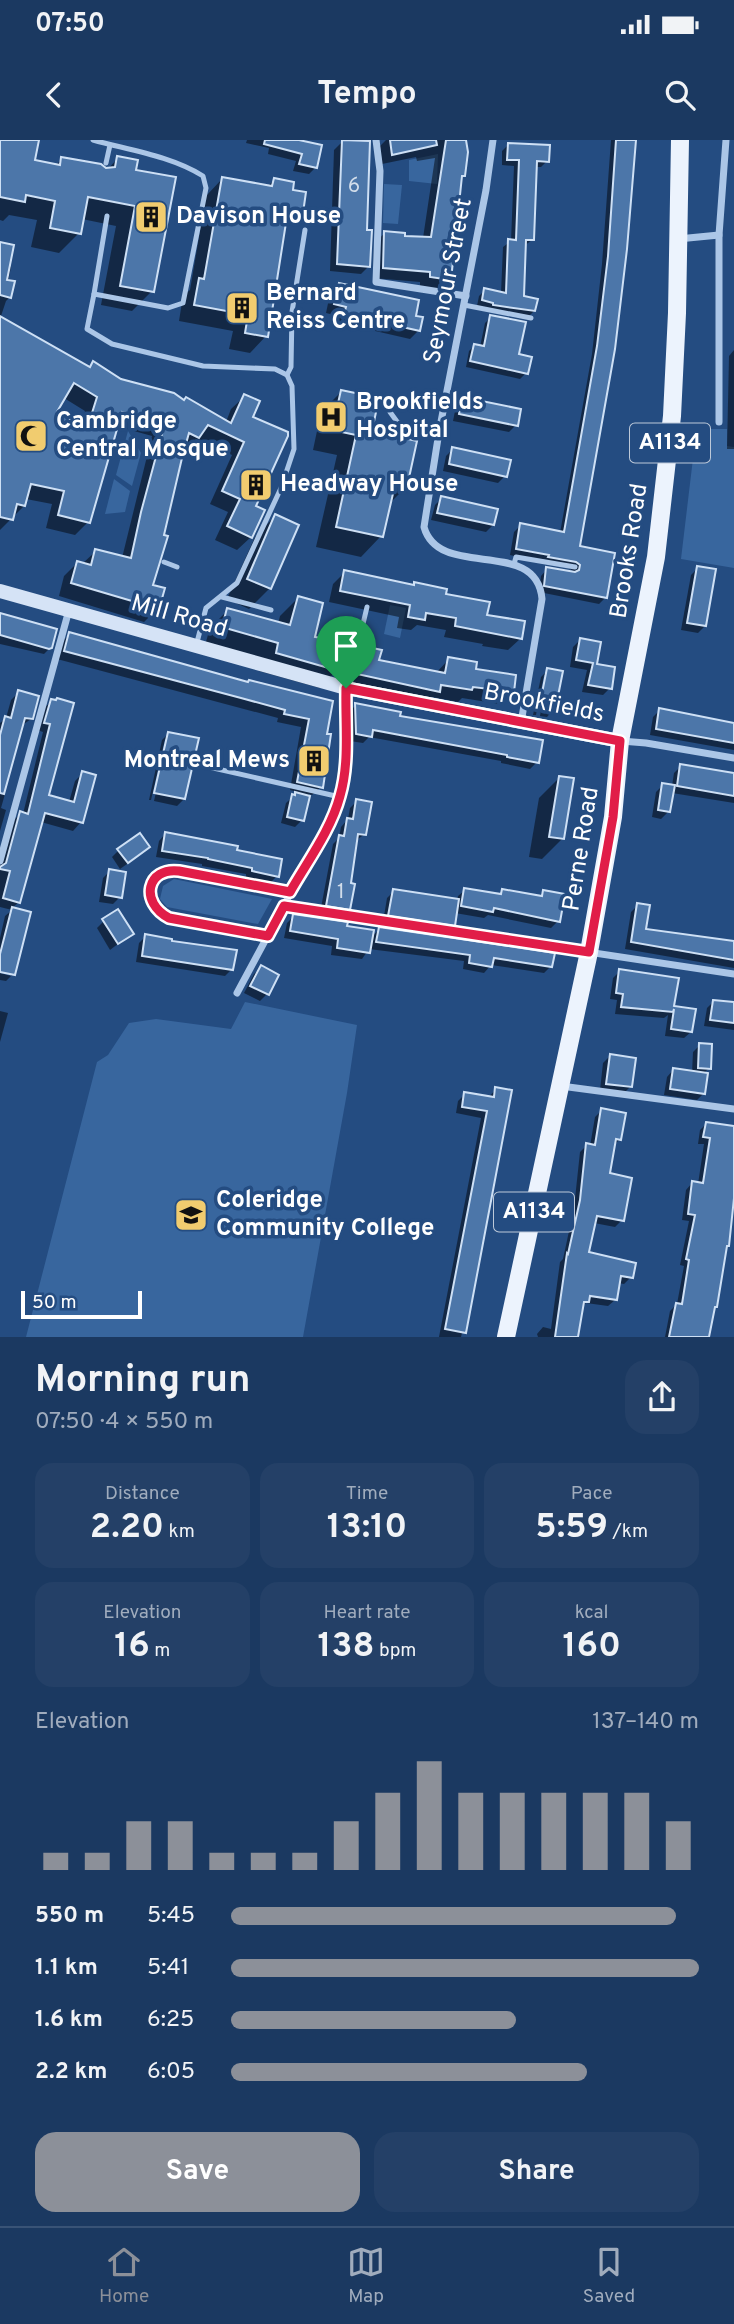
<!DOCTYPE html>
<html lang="en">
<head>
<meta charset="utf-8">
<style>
	body { margin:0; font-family:Overpass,sans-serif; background:#244067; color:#f1f3f6; height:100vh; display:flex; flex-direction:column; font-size:26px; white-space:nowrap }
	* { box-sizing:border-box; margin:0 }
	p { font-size:23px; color:#a0acbd }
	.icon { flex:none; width:38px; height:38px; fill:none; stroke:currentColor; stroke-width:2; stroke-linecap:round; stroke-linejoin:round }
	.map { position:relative; height:1197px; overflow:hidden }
	.side { display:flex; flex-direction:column; background:#1b3961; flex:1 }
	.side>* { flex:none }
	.scale { position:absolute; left:21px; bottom:18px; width:121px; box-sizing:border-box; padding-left:7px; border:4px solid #fff; border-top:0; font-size:19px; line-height:24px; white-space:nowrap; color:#fff; -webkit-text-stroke:5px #244c81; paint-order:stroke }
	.pin { position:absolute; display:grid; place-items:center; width:60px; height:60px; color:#fff; margin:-72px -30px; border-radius:50% 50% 50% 0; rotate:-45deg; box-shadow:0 0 7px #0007 }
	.pin .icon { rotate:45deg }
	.round { display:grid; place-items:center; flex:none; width:74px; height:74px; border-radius:21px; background:#244067 }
	.summary { display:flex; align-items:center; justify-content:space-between; height:119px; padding:0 35px }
	h1 { font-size:38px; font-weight:700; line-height:52px }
	.figures { display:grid; grid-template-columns:repeat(3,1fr); gap:10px; height:119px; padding:7px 35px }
	.figures div { display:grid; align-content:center; border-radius:18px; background:#244067; text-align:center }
	.figures b { font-size:35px; font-weight:700 }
	.figures small { font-size:19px; font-weight:400 }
	.figures p { font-size:19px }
	.chart { height:196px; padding:14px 35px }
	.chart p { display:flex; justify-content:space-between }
	.chart svg { width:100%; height:126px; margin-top:7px; stroke:#8c9099; stroke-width:6 }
	.cta { display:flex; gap:14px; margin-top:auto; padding:14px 35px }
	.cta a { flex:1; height:80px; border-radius:21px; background:#8c9099; color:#fff; font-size:28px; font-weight:700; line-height:80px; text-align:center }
	.cta a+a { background:#244067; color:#f1f3f6 }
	ul { padding:0 35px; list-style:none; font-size:23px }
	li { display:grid; grid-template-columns:112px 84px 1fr; align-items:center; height:52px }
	li i { height:18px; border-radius:9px; background:#8c9099 }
	.status { display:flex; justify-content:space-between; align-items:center; height:49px; padding:0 35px; background:#1b3961; direction:ltr }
	.status svg { height:19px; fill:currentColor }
	header { display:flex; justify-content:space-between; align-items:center; height:91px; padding:0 35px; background:#1b3961; font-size:32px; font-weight:700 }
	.menu { display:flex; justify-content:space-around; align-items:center; height:98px; border-top:2px solid #395376; background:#1b3961; font-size:19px; color:#a0acbd }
	.menu a { display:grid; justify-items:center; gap:4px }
	.menu .current { color:#8c9099 }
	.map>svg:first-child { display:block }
	.green { fill:#38669e }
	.shadow { fill:#0007; fill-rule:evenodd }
	.building { fill:#4c76a9; stroke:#cee0f5; stroke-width:2; fill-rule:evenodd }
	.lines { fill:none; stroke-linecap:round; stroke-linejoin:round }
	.lane { stroke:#abc6e7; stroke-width:5 }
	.street { stroke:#abc6e7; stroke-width:7 }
	.secondary { stroke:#d5e3f6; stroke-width:14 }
	.primary { stroke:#ecf3fd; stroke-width:18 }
	.route-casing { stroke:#fff; stroke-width:14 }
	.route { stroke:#e11d48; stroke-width:9 }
	.labels { text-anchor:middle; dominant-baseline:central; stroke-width:7; stroke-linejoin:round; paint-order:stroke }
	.number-label { font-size:21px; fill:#d2ddea }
	.shield { fill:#244c81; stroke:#bdc9d9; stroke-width:2 }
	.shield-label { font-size:23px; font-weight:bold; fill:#fff }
	.poi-label { font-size:24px; font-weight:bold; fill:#fff; stroke:#244c81; text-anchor:start }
	.street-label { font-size:24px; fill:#fff; stroke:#244c81 }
</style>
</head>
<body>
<div class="status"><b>07:50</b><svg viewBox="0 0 49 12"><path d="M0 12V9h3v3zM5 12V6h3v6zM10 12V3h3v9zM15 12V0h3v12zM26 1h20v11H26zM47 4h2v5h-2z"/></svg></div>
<header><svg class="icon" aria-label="back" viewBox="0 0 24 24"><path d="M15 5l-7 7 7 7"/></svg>Tempo<svg class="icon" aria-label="search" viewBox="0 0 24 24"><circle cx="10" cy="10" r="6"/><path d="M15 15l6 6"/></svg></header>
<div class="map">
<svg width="734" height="1197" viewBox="0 0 734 1197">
	<rect width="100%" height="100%" fill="#244c81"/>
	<g class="green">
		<polygon points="438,14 437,44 409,41 409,20"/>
		<polygon points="384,44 402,45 398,84 383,83"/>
		<polygon points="697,285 707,285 709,289 727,289 727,306 734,307 734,428 681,419"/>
		<polygon points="128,291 141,313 132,346 116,335"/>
		<polygon points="114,339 130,351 125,372 105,374"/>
		<polygon points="390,465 406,468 400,498 384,494"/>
		<polygon points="174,739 272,759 258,784 167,767 160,759 163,746"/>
		<polygon points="245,862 357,885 347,953 303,1197 26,1197 97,922 108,915 129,883 156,879 231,889"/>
	</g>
	<g class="shadow">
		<polygon points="0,0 37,0 33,22 55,26 62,19 106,31 118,18 134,31 152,151 132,171 101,165 116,86 82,79 79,93 59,113 31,107 37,80 9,75 3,81 0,80"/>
		<polygon points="247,0 295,0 316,27 309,34 293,31 296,21 268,14 269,8 246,3"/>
		<polygon points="386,0 465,0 463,36 460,38 449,139 439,149 420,147 420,142 373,138 374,103 385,93 423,98 435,18 417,21 416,17 382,24 380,6"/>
		<polygon points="611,0 633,0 578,408 606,457 599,464 539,452 541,436 547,429 578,435 569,428 510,415 514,392 521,385 560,393 592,214 602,124"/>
		<polygon points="342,2 365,91 369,126 361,134 330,131 334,10"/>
		<polygon points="508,5 547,21 541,27 535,27 532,100 524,106 522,158 534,171 528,177 477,166 479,156 485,150 501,153 503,107 511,101 514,26 502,25 502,11"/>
		<polygon points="222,39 267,47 274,40 291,51 301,72 285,88 266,196 250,213 229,209 233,191 179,181 183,156 190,150 206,56"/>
		<polygon points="0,104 8,126 11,127 8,142 10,157 6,161 0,179"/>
		<polygon points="339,145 413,177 419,190 410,199 336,182 338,176 326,173 330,154"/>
		<polygon points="491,177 526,233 520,239 466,227 469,211 475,205 480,207 485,183"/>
		<path d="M0,186L88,228L93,223L120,240L226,282L231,269L245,256L251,278L254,367L251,397L237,410L215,400L228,372L210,364L232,315L196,299L183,310L150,446L158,468L144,482L59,456L64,436L77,423L82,424L96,411L122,418L152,296L116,286L88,382L75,395L46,388L52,364L26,359L24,366L0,390ZM64,258L85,271L80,287L54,273Z"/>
		<polygon points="734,210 734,309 727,309 729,216"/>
		<polygon points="341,252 406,347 389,364 381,396 361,417 316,407 337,315 313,310 321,272"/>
		<polygon points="463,259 516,285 509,292 453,281 456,266"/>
		<polygon points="453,309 505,336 498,343 443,331 446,316"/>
		<polygon points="442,358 493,385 486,392 431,380 435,365"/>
		<polygon points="275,376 270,448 249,469 227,459 255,397"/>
		<polygon points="698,428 705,486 698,493 681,490 691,435"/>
		<polygon points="345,432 413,446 414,444 444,455 485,476 520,499 508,510 482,506 483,504 444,497 446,490 417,485 411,490 397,488 399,477 329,462 333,444"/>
		<polygon points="298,458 313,498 337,530 320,548 259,531 262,521 205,505 210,488 228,470 278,484 280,476"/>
		<polygon points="0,475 51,507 44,514 0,504"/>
		<polygon points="70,494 248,543 331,563 325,595 321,647 312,655 309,654 302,680 295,687 281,683 286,663 298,652 290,650 301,587 277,582 278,578 57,519 61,503"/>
		<polygon points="580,500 610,548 603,555 582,552 587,530 570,527 573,507"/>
		<polygon points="355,511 377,522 436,533 449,519 512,551 500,564 462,558 458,562 432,557 426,563 345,546 344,523"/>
		<polygon points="548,530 553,570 547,577 540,576 547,535 544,535 536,575 533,575 541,537"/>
		<polygon points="19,552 31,579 21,586 2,653 5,654 1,668 6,670 0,691 0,583 6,578 11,560"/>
		<polygon points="52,561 47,656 69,662 75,641 83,633 81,682 73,691 41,682 19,762 11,769 29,773 13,834 6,841 0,840 0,833 11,836 11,833 0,830 0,798 5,776 12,770 0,767 0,726 12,682 21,673 23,674 43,592 37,590 43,569"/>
		<polygon points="356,565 398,578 537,622 530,629 501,623 501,621 369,597 363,603 350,601 349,572"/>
		<polygon points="660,570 734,585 734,610 650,595 653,577"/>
		<polygon points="169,593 184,659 177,666 154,661 168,599 165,599 151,660 149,660 162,600"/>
		<polygon points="681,626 734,636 734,663 672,653 668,672 661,679 652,677 656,652 663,645 672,646 674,633"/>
		<polygon points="559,638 563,698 542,719 529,717 539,658"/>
		<polygon points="357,661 365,694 355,701 349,769 342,776 320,773 333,704 339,698 341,687 348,679 350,668"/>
		<polygon points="165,694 235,711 277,736 270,743 246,738 246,734 202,726 202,724 156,717 159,701"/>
		<polygon points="119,710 141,714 120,729 112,717"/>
		<polygon points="110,731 120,757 113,764 99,762 103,738"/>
		<polygon points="465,750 499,755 503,751 538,757 544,752 558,781 551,788 488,775 484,778 455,773 453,785 446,792 383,782 387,758 394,751 457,761 458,756"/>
		<polygon points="638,765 644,791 734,803 734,828 625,809 631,772"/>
		<polygon points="294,776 371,797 380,789 551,826 544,833 491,825 484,833 463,829 464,821 369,809 362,819 331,815 332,806 284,798 287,783"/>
		<polygon points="104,781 132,793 110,810 97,788"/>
		<polygon points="146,796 232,829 225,836 136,822 139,803"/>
		<polygon points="261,828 277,836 267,854 260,861 244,853 254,834"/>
		<polygon points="620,831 672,867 694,870 691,892 684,898 665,896 668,875 664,878 615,874 617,860 610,859 613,838"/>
		<polygon points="714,861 734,864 734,890 704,886 707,868"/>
		<polygon points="0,871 8,873 0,902"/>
		<polygon points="700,905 709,928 703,934 704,953 697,960 664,955 667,937 673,930 692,933 693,912"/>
		<polygon points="610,916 631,946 624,953 600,950 603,923"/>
		<polygon points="496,949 471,1156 461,1197 439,1197 481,978 456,973 458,961 465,954 488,958"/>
		<polygon points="602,970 620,999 613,1006 608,1035 622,1080 615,1087 594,1083 587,1113 631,1137 624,1144 618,1143 615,1160 608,1166 586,1163 581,1167 577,1197 538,1197 537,1194 543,1187 551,1189 560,1122 563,1119 574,1068 580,1012 587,1005 590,1006 595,977"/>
		<polygon points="706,984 734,987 734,1049 728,1105 707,1197 665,1197 670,1171 677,1164 684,1126 680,1125 689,1081 682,1080 686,1050 692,1043 698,1044 704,1004 698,1004 700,990"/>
	</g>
	<g class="building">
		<polygon points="0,0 39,0 35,20 60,25 61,17 101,24 106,28 115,27 117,16 138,20 136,30 176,37 154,152 120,146 135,66 88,57 81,94 50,88 55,61 26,55 25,62 0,57"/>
		<polygon points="265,0 299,0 322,5 317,28 299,24 302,14 264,4"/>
		<polygon points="342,0 370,1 367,90 372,90 370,127 337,124"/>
		<polygon points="390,0 436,0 437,5 392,15"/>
		<polygon points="446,0 466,0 468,12 465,36 462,36 451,140 430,137 430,132 383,128 384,91 405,93 405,96 431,97"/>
		<polygon points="616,0 636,0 627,109 615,209 580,406 615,413 607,458 544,446 546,427 575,432 579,430 580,425 576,422 548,417 549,415 516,409 520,383 564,392 597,206 608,116"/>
		<polygon points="508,3 550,5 549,22 537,21 534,100 526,100 524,156 538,159 535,171 493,165 493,163 482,160 484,148 506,153 508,99 516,100 519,20 507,20"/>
		<polygon points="222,37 272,46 274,38 294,42 293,50 306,52 303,73 288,70 268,197 245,193 248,175 194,165 199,138 204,139"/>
		<polygon points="0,102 14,105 7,140 15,141 11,158 0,155"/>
		<polygon points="339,143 419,160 416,176 423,177 420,191 344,174 346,167 334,164"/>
		<polygon points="490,175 526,182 519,214 532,217 528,234 470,221 474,204 484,206"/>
		<path d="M0,176L90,227L93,221L121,239L174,253L184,260L186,257L231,283L244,254L260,261L253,277L288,292V296L256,366L265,370L252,398L227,386L240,359L222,351L244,302L208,285L199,298L189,293L182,318L164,395L168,396L153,445L165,448L159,469L71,443L77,421L91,425L95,409L131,418L141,372L165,283L122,272L90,383L58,375L64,351L31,344L25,366L17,364L13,380L0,377ZM74,243L97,257L87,289L57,272Z"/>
		<polygon points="341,250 379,258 372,291 417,301 407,347 395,345 383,397 336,387 356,295 332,290"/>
		<polygon points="462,257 521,269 518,286 459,274"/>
		<polygon points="452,307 511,320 507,337 449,324"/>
		<polygon points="441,356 498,369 494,385 437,373"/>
		<polygon points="275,374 299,385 271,449 247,439"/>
		<polygon points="697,426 716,429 706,486 687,483"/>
		<polygon points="344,430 414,445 414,442 447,449 446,454 490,462 487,475 525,481 522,499 455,486 456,478 426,473 425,480 408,477 410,465 340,451"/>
		<polygon points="298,456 323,463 315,497 344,502 339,531 276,513 278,503 222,487 227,468 290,485"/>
		<polygon points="0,473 57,489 52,508 49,509 0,495"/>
		<polygon points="69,492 248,542 249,540 333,561 327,594 331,594 323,648 297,642 309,579 284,574 285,570 241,558 64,511"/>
		<polygon points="580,498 601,502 597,524 615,527 612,549 588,545 593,523 576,520"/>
		<polygon points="363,506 382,510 379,520 445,533 448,517 477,522 476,529 516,535 514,552 473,547 472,550 441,545 440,552 357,534 355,509 360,510"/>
		<polygon points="547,528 563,531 555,571 539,568"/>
		<polygon points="18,550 39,556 33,579 25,578 4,654 0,653 0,595 5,576 11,578"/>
		<polygon points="57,558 74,563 49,655 74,662 82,631 96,635 83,683 45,673 20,763 3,758 10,731 0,729 0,727 6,723 20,671 28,674 50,584 44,583 51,559 56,560"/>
		<polygon points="355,563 401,572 400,576 543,600 539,623 507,617 507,615 373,590 372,597 356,594"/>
		<polygon points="659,568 734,583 734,603 656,589"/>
		<polygon points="168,592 199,598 185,659 154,653"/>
		<polygon points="680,624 734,633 734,656 677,646"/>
		<polygon points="559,636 574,638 564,699 549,697"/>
		<polygon points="662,643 675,645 670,672 658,670"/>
		<polygon points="295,652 310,656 304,681 287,677 292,654 295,655"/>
		<polygon points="356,659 372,662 366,695 358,694 351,743 355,744 350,770 326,766 339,695 344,696 347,678 353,679"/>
		<polygon points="165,692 238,706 237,710 282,719 279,737 252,731 252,728 208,719 208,718 162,711"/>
		<polygon points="140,693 150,707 128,723 117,709"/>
		<polygon points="109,729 126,732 122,758 105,755"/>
		<polygon points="464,748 501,754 502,749 542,756 543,750 565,754 560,782 494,768 493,772 461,766"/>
		<polygon points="393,749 459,759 455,786 388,776"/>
		<polygon points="637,763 650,765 646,789 734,801 734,820 631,802"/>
		<polygon points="12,767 31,772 15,835 0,832 0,814"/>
		<polygon points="118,769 134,794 118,804 102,779"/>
		<polygon points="293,774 348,782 347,786 374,790 370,813 337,808 338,799 290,791"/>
		<polygon points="379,787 555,813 552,827 494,818 492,827 469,823 470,815 376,802"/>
		<polygon points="145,794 172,799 172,801 237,810 233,830 142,816"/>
		<polygon points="261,825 279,835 269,855 250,846"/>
		<polygon points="619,829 679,838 674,866 696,869 692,892 671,889 674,869 673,872 621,867 623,854 616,853"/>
		<polygon points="713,860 734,862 734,883 710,880"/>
		<polygon points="699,903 712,904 711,929 698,928"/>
		<polygon points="610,914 636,918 632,947 606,944"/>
		<polygon points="673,928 708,933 705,954 670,949"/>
		<polygon points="495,947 512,950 466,1193 445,1189 487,971 462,967 464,952 494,957"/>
		<polygon points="601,968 626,973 621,1000 616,999 610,1033 632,1038 624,1081 597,1076 589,1112 636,1123 633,1138 621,1136 617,1160 590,1156 589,1162 584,1162 578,1197 555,1197 567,1113 568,1114 580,1060 586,1003 595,1005"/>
		<polygon points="706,982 734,986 734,1058 729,1106 727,1106 717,1167 715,1167 709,1197 669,1197 676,1163 682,1164 689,1120 686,1119 695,1075 688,1074 692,1041 703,1043 710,998 703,997"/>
	</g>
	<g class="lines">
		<g class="lane">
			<path d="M93,0C129,10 171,16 203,36L206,48L183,163L168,168L94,154L107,76"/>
			<polyline points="106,23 110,5"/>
			<polyline points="94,154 87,189 112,204 203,226 275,229 287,235 292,246 294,309 281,348 237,443 206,468 196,506"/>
			<polyline points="464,165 531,178"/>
			<polyline points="287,235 291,227 292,172 305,90"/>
			<polyline points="390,257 390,272 398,283 439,292"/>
			<polyline points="164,422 177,427"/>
			<polyline points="514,424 516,417 575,427"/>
			<polyline points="222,457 271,470"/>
			<polyline points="358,505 367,467"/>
			<polyline points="349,548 352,536"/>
			<polyline points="200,625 340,657"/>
		</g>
		<g class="street">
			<polyline points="376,0 380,31 376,142 466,156"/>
			<path d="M493,0L486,50L439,292L424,387C439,441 537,396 542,459L521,583"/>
			<polyline points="678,99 719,95"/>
			<polyline points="719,282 719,95 726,0"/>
			<polyline points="621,601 646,603 734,618"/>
			<polyline points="0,721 69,470"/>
			<polyline points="283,766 734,834"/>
			<path d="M268,796L169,778C163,775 158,773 154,767C144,753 154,732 171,730L290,752"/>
			<path d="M237,853L333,674C349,634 345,591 346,548"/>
			<polyline points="561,946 734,969"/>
		</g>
		<polyline class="secondary" points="0,451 346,548 620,601"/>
		<polyline class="primary" points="506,1197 589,812 613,677 620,601 656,417 672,276 677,173 680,0"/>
	</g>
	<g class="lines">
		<defs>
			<path id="route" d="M346,548L620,601L613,677L589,812L284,766L268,796L169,778C139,762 147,727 179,731L290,752C307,722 331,690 340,656C350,622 345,583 346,548Z"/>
		</defs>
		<use href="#route" class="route-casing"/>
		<use href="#route" class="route"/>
	</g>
	<defs>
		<symbol id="building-square" viewBox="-11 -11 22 22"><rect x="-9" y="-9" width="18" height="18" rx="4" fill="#f1cc6f" stroke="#244c81"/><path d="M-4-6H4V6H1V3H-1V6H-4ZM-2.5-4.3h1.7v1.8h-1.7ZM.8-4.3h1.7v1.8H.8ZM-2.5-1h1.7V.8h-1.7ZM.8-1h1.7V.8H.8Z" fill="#111"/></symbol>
		<symbol id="hospital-square" viewBox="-11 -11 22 22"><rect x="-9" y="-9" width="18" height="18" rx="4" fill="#f1cc6f" stroke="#244c81"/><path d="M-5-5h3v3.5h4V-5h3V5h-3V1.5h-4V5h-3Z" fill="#111"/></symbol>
		<symbol id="mosque-square" viewBox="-11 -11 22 22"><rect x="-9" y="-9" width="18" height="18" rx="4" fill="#f1cc6f" stroke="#244c81"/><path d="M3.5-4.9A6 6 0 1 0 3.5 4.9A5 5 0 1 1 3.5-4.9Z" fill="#111"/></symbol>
		<symbol id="school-square" viewBox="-11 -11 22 22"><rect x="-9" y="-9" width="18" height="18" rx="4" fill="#f1cc6f" stroke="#244c81"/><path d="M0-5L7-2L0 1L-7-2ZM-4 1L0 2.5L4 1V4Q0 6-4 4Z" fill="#111"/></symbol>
	</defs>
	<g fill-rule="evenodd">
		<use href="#building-square" x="132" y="58" width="38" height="38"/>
		<use href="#building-square" x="223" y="149" width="38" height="38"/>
		<use href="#hospital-square" x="312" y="258" width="38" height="38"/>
		<use href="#mosque-square" x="12" y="277" width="38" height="38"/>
		<use href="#building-square" x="237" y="326" width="38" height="38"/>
		<use href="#building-square" x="295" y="602" width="38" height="38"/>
		<use href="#school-square" x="172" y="1056" width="38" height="38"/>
	</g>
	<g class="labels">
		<g class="number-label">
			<text x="354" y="46">6</text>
			<text x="341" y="752">1</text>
		</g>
		<g class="shield">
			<rect x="630" y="283.5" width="80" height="39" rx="5"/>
			<rect x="494" y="1052.5" width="80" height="39" rx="5"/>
		</g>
		<g class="shield-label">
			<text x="670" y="303">A1134</text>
			<text x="534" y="1072">A1134</text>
		</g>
		<g class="poi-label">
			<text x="176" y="77">Davison House</text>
			<text x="266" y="154">Bernard<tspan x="266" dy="28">Reiss Centre</tspan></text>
			<text x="356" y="263">Brookfields<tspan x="356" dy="28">Hospital</tspan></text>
			<text x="56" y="282">Cambridge<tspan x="56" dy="28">Central Mosque</tspan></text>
			<text x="280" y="345">Headway House</text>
			<text x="290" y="621" text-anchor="end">Montreal Mews</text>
			<text x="216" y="1061">Coleridge<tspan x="216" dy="28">Community College</tspan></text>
		</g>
		<g class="street-label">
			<text transform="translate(449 141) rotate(-79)">Seymour Street</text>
			<text transform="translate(630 411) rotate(-81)">Brooks Road</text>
			<text transform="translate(179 477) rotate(16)">Mill Road</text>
			<text transform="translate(544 564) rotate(11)">Brookfields</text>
			<text transform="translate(582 709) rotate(-81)">Perne Road</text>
		</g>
	</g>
</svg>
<div class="scale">50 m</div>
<div class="pin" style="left:346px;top:548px;background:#1e9e55"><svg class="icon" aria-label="arrive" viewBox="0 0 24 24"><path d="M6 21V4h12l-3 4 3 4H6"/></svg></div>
</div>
<section class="side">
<div class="summary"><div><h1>Morning run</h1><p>07:50 · 4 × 550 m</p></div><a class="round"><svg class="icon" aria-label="share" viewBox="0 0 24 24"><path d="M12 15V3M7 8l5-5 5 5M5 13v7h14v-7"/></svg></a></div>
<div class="figures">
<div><p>Distance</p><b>2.20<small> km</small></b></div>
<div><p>Time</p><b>13:10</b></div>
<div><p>Pace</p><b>5:59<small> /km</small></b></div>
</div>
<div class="figures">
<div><p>Elevation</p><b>16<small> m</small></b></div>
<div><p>Heart rate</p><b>138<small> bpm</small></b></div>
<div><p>kcal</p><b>160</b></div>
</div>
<div class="chart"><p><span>Elevation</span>137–140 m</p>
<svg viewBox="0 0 160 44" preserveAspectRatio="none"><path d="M5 44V38M15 44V38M25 44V27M35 44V27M45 44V38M55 44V38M65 44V38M75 44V27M85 44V17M95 44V6M105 44V17M115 44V17M125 44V17M135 44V17M145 44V17M155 44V27"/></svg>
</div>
<ul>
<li><b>550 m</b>5:45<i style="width:95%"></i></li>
<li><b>1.1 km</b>5:41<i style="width:100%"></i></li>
<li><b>1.6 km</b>6:25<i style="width:61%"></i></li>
<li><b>2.2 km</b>6:05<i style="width:76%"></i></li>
</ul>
<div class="cta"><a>Save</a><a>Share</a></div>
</section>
<nav class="menu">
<a class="current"><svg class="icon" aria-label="home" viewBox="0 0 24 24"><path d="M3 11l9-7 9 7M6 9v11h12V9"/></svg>Home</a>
<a><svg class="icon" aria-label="map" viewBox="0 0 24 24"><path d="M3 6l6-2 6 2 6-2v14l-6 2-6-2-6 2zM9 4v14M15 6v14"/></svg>Map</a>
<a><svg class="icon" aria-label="saved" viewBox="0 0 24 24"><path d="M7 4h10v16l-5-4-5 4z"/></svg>Saved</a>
</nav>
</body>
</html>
